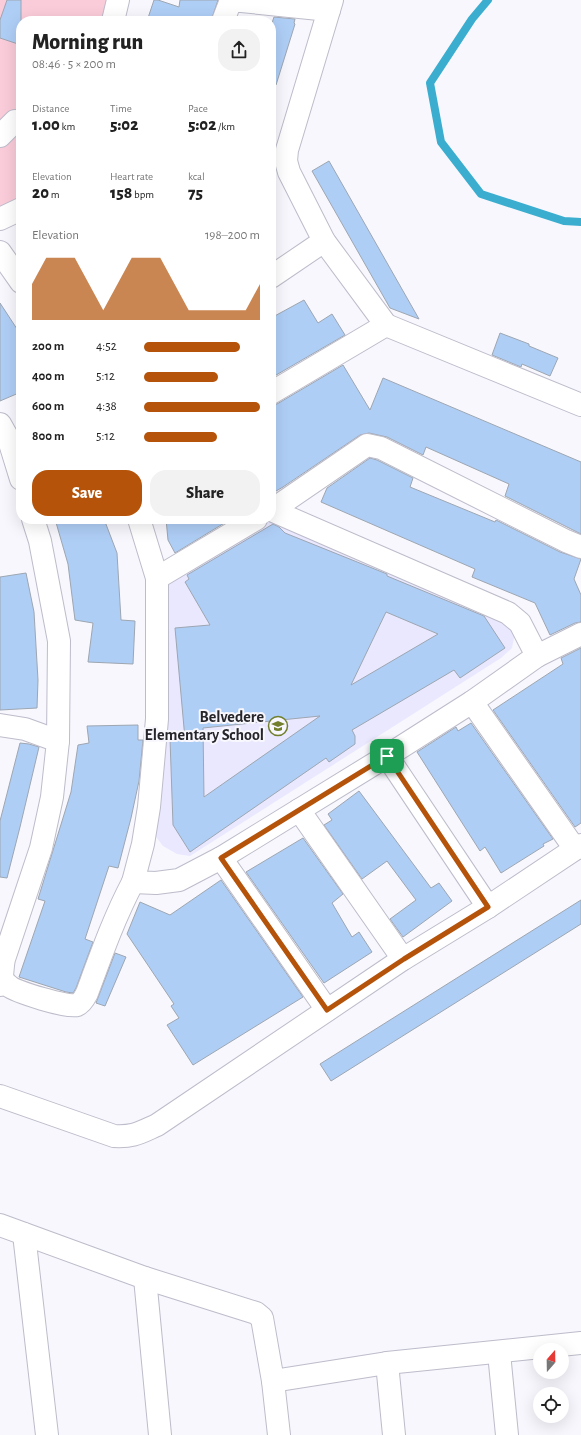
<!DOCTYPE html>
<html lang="en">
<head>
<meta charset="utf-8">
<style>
	body { margin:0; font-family:"Alegreya Sans",sans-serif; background:#f2f2f2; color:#222; height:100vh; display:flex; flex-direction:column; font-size:15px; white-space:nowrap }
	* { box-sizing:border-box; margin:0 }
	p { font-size:13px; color:#767676 }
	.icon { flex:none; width:22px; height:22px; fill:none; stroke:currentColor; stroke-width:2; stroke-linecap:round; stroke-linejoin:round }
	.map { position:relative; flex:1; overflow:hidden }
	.panel { position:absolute; left:16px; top:16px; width:260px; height:508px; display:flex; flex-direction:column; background:#fff; border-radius:16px; box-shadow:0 4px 16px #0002 }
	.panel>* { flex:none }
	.needle { width:26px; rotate:20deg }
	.tools { position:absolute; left:533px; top:1343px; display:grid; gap:8px }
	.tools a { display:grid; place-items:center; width:36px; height:36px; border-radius:50%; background:#fff; box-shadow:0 4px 16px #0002; font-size:20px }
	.pin { position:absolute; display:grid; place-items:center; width:34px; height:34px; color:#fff; margin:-17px; border-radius:8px; box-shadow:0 2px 6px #0006 }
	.round { display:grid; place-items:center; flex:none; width:42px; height:42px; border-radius:16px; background:#f2f2f2 }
	.headline { display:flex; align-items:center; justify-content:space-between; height:68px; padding:0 16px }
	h1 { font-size:22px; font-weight:800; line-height:30px }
	.stats { display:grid; grid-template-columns:repeat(3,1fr); gap:6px; height:68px; padding:4px 16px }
	.stats div { display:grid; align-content:center }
	.stats b { font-size:17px; font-weight:800 }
	.stats small { font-size:11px; font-weight:400 }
	.stats p { font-size:11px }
	.chart { height:112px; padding:8px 16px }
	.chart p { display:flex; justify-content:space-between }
	.chart svg { width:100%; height:72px; margin-top:4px; fill:#b45309; opacity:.7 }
	.cta { display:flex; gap:8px; margin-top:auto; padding:8px 16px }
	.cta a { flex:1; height:46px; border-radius:16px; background:#b45309; color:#fff; font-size:16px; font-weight:800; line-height:46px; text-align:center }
	.cta a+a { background:#f2f2f2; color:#222 }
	ul { padding:0 16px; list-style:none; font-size:13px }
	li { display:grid; grid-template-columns:64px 48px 1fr; align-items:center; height:30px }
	li i { height:10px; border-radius:5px; background:#b45309 }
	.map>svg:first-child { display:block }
	.built { fill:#eae8ff }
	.green { fill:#facbd9 }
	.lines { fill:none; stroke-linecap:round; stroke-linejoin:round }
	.stream { stroke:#3badce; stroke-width:8 }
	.building { fill:#afcef6; stroke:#9da6b1; fill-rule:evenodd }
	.minor-casing { stroke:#bdbcca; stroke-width:24 }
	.minor { stroke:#fff; stroke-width:22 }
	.route-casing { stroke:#fff; stroke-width:8 }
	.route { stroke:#b45309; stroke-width:5 }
	.labels { text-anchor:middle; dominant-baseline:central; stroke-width:4; stroke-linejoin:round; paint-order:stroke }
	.poi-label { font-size:16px; font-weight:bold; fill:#25252a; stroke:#f7f7fd; text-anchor:end }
</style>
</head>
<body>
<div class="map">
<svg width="581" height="1435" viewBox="0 0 581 1435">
	<rect width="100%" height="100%" fill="#f7f7fd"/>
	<polygon class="built" points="274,518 502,618 515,633 512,648 501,658 190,856 177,854 163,846 154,834 167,580"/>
	<polygon class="green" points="0,0 113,0 108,21 21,21 21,209 0,219"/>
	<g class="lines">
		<polyline class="stream" points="488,0 472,19 430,83 441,142 481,194 564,221 581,222"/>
	</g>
	<g class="building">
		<polygon points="7,0 21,0 21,45 0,38 0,20"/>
		<polygon points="154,0 158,0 179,7 180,0 218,0 211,21 147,21"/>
		<polygon points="274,17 295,19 294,23 295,24 276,85 271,85 271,26"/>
		<polygon points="329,161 419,319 390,308 312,171"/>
		<polygon points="304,300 318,323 332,314 345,335 271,378 271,318"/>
		<polygon points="0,303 21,335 21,392 0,401"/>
		<polygon points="500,333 529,344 529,346 558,358 550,376 522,364 521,367 492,355"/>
		<polygon points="343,365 370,410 383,378 581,462 581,534 505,496 509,484 426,447 423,455 387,437 369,433 360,435 283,487 271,494 271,405 277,404"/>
		<polygon points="370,458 377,460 413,478 410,487 495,522 496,520 560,552 581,559 574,579 581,595 581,622 575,623 550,635 535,603 472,577 475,569 321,502 327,488"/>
		<polygon points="55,519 104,519 117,553 121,620 135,621 133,664 88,662 93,623 75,620 68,564"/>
		<polygon points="166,519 231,519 175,553 168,540"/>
		<path d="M273,524L279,527L285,533L387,574V576L484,616L505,648L460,678L454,670L352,730L355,736V744L329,762L326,758L190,852L173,825L170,739H185L175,628L210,625L185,582L189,579L187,575ZM386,612L438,634L351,685ZM320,716L204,797L203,728Z"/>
		<polygon points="26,573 34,612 38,680 37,708 0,710 0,577"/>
		<polygon points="581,648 581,823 575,827 493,710 563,664 561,658"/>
		<polygon points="471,723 553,839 543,844 544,846 501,873 485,847 480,851 417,752 456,727 458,731"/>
		<polygon points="138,725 138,740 143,740 139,781 131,818 118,868 109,866 85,939 93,942 76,988 73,993 66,992 19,977 45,901 38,899 71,792 78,745 89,743 87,726"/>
		<polygon points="20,743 29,744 39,747 20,827 7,878 0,877 0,821"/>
		<polygon points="359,791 431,888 439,883 452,901 403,937 390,919 416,900 387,861 362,879 324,825 332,820 328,814"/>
		<polygon points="303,838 343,894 332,903 352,937 359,932 372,952 324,983 246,872"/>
		<polygon points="221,880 303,997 193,1065 167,1025 179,1018 171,1006 174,1004 127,934 140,902 170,915"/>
		<polygon points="581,900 581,924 331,1081 320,1064"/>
		<polygon points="115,953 126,957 105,1006 96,1003"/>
	</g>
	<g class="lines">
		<defs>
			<g id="minor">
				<polyline points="332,0 287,150 286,161 289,172 324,241 386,325 581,405"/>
				<polyline points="113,21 118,0"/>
				<polyline points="223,21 231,0 329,10"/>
				<polyline points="0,136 15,121"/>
				<polyline points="0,219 21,209"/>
				<polyline points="0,252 21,282"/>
				<polyline points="271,277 324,241"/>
				<polyline points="271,393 386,325"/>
				<polyline points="0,424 9,440 21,479"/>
				<polyline points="272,510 367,445 381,448 566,541 581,547"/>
				<polyline points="33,519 40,541 59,641 58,741"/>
				<polyline points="139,519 157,578 157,719 149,807 143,844 133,882 156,883 179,880 221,858 387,756 472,702 537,656 520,623 508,613 271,510"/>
				<polyline points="157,578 256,519"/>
				<polyline points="537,656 581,634"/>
				<polyline points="472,702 575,849"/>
				<path d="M0,725L25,729L58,741L52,797L41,848L4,959C2,968 3,977 0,985"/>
				<polyline points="387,756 488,907"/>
				<polyline points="299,810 403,959"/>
				<polyline points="221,858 327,1010"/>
				<path d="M2,979C4,981 6,984 9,986C16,992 68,1008 77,1005C82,1003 85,997 87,993C101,955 114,918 133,882"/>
				<path d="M0,1096L114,1136C134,1137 139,1133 157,1125L403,959L488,907L581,845"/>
				<polyline points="0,1225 145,1278 256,1313 262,1318 273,1381 279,1435"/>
				<polyline points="24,1234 47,1435"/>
				<polyline points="145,1278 160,1435"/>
				<polyline points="499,1353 507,1435"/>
				<polyline points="387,1363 394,1435"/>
				<polyline points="273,1381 387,1363 581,1343"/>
			</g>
		</defs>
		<use href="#minor" class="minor-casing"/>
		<use href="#minor" class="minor"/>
	</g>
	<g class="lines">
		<defs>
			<polygon id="route" points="387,756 488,907 404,959 327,1010 221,858"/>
		</defs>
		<use href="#route" class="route-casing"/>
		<use href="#route" class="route"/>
	</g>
	<defs>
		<symbol id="school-ring" viewBox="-11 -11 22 22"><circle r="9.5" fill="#f7f7fd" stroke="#717f2d" stroke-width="1.5"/><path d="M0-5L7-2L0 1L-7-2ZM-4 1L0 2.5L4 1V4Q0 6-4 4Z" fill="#717f2d"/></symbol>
	</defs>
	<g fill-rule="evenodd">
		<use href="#school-ring" x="267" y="715" width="22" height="22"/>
	</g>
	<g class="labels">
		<g class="poi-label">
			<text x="264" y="717">Belvedere<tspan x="264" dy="18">Elementary School</tspan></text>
		</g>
	</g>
</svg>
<div class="tools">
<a><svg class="needle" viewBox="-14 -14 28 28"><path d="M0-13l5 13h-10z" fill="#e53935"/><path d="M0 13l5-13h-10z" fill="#767676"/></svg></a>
<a><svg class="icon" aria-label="locate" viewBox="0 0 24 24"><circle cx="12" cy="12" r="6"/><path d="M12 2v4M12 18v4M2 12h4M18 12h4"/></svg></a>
</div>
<div class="pin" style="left:387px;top:756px;background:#1e9e55"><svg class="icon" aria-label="arrive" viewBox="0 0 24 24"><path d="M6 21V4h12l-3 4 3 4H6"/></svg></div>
<section class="panel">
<div class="headline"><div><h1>Morning run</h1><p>08:46 · 5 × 200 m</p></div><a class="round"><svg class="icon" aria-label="share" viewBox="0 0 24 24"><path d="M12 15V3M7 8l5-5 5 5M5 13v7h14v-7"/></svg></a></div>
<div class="stats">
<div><p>Distance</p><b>1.00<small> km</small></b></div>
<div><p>Time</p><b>5:02</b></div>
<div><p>Pace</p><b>5:02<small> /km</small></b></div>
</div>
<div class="stats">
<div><p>Elevation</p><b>20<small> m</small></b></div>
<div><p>Heart rate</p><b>158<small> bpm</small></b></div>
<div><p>kcal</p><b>75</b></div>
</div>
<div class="chart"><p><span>Elevation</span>198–200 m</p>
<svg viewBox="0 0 160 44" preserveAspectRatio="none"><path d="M0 44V22L10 6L20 6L30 6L40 22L50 38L60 22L70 6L80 6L90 6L100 22L110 38L120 38L130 38L140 38L150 38L160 22V44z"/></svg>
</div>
<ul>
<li><b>200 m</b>4:52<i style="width:83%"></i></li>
<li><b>400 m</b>5:12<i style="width:64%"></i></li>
<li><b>600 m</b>4:38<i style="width:100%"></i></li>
<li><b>800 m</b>5:12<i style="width:63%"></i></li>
</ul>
<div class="cta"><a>Save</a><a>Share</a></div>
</section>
</div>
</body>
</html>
